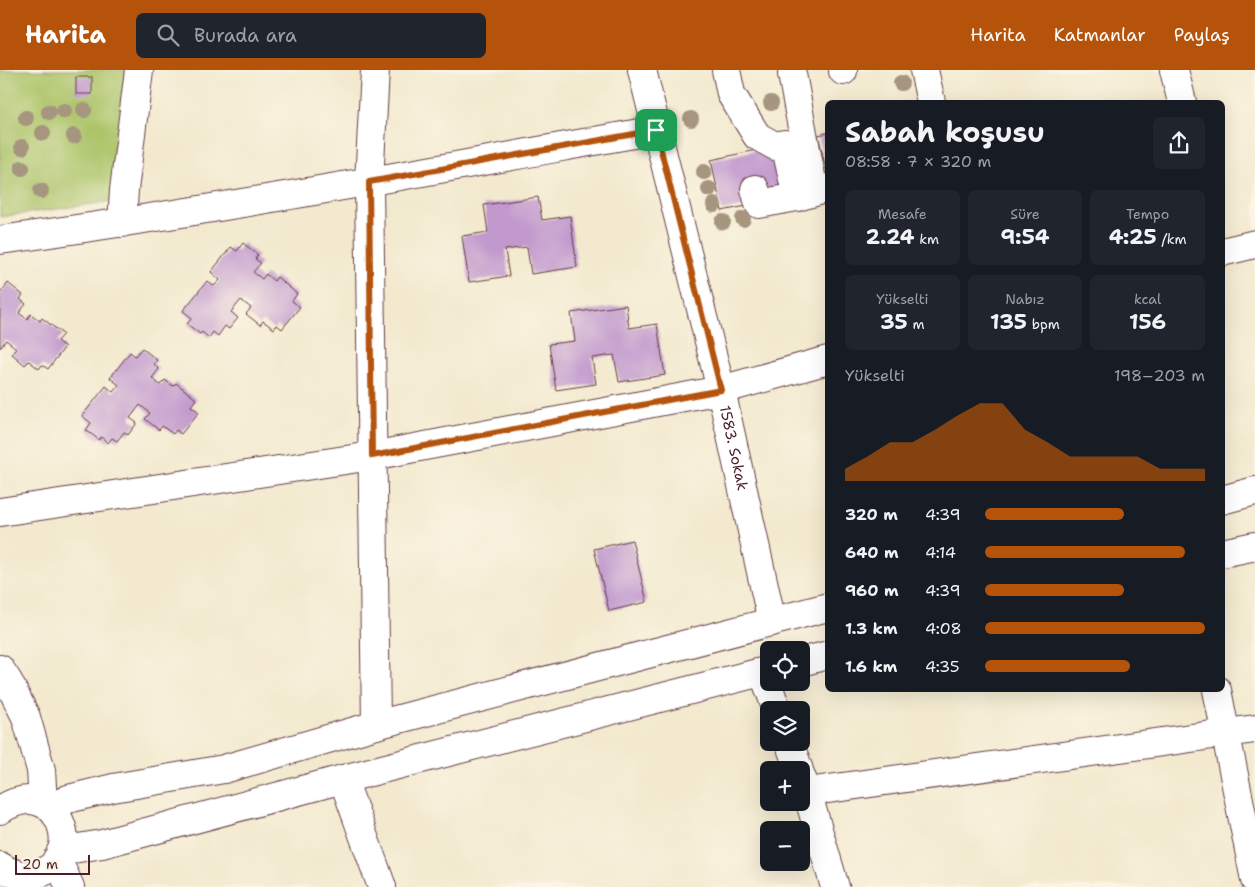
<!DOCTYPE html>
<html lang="tr">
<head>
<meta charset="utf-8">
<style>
	body { margin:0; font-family:"Shantell Sans",sans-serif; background:#20242c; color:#f1f3f6; height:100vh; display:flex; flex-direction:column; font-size:19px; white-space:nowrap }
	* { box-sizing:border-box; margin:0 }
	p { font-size:16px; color:#9ea1a6 }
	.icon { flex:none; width:28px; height:28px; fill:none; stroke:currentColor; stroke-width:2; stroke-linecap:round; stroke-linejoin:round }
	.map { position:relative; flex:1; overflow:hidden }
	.sheet { position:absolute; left:825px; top:30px; width:400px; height:592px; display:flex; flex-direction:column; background:#171b24; border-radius:8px; box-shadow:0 5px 20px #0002 }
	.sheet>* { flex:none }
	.tools { position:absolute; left:760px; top:571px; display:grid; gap:10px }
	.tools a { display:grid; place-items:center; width:50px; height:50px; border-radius:8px; background:#171b24; box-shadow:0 5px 20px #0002; font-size:25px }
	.scale { position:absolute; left:15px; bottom:12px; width:75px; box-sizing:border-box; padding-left:5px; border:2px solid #4a1f2b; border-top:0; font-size:14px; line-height:18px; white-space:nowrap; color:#4a1f2b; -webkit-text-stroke:4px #fcf5e5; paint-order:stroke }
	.pin { position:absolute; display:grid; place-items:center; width:42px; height:42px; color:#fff; margin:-21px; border-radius:10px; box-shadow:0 2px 8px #0006 }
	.round { display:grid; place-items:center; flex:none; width:52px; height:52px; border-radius:8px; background:#20242c }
	.summary { display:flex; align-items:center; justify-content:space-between; height:85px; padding:0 20px }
	h1 { font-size:28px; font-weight:700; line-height:38px }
	.stats { display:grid; grid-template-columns:repeat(3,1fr); gap:8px; height:85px; padding:5px 20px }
	.stats div { display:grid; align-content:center; border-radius:8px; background:#20242c; text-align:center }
	.stats b { font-size:21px; font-weight:700 }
	.stats small { font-size:14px; font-weight:400 }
	.stats p { font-size:14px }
	.chart { height:140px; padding:10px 20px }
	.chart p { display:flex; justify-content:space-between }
	.chart svg { width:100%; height:90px; margin-top:5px; fill:#b45309; opacity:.7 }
	ul { padding:0 20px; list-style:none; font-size:16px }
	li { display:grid; grid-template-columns:80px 60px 1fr; align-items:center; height:38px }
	li i { height:12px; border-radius:6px; background:#b45309 }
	header { display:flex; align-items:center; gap:30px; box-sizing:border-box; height:70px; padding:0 25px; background:#b45309; color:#fff }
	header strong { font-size:24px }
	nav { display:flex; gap:28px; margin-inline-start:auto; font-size:18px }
	.search { width:350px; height:45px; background:#20242c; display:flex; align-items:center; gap:12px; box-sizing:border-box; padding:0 18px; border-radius:8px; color:#9ea1a6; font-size:19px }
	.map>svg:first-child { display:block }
	.green { fill:#acc469; stroke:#7b724a }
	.building { fill:#c199cd }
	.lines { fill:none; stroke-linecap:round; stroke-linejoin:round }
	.minor-casing { stroke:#633d43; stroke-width:30 }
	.minor { stroke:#fff; stroke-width:28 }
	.tree { fill:#a6957f }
	.route-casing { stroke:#fff; stroke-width:10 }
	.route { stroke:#b45309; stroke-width:6 }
	.labels { text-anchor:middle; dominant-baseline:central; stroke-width:4.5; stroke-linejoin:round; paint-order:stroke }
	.street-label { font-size:15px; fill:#4a1f2b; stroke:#fcf5e5 }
</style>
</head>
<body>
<header>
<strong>Harita</strong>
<div class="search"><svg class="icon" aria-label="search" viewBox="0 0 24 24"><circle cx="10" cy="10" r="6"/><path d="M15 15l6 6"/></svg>Burada ara</div>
<nav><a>Harita</a><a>Katmanlar</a><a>Paylaş</a></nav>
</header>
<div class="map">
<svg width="1255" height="817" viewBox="0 0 1255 817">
	<rect width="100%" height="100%" fill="#fcf5e5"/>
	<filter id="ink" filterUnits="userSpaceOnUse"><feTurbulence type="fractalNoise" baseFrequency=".02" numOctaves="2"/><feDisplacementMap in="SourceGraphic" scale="10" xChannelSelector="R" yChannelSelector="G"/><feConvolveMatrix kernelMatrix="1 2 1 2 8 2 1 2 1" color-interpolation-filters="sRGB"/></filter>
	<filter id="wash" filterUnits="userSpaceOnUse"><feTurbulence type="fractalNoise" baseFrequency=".0096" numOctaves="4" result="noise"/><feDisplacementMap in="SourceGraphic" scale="20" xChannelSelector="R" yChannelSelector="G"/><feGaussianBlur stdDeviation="1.12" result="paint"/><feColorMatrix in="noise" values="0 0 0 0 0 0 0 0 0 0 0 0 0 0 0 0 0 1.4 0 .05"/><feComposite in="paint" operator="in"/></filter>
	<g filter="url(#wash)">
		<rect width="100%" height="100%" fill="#f2e9ce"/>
		<polygon class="green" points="0,0 127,0 114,131 0,147"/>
		<g id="blocks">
			<g class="building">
				<rect x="76" y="7" width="16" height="17"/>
				<polygon points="828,63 828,103 827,103 818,65"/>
				<polygon points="788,73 799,125 722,141 711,90"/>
				<polygon points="538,127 542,150 570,146 577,197 531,204 527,177 505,180 509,206 469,212 462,166 488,162 484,135"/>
				<polygon points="243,173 258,185 255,189 261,193 253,202 262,209 266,204 274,211 277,207 297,224 292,231 300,237 282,259 277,255 274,259 263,251 260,255 246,244 251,238 241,230 231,242 238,248 229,259 225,256 218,266 213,262 209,268 202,262 200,264 187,254 192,248 183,241 207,211 214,216 220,210 211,202 231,177 237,181"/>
				<polygon points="8,213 23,225 20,229 26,234 19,243 27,249 31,244 40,251 42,248 63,264 57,271 65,277 48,299 42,295 39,299 29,291 25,295 12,284 16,278 6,270 0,278 0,220 2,221"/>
				<polygon points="626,235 629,258 657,254 665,305 619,312 614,285 592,288 596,314 556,320 549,274 575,271 571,243"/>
				<polygon points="142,278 157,290 154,294 159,299 152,308 160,315 165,310 173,316 176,313 196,329 191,336 199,342 181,364 176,360 173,364 162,356 159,360 145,349 150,343 140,335 130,348 137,353 128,365 124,362 117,371 112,368 108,373 101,367 99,370 86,360 91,353 82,346 106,316 113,322 119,315 110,308 130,282 135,286"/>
				<polygon points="632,470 647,532 609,541 594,479"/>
			</g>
		</g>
	</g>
	<g filter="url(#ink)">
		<use href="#blocks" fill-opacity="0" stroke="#633d43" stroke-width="1"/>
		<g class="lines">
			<defs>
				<g id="minor">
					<polyline points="375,0 369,112 376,655"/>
					<path id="s1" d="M642,0L721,320L772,552"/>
					<polyline points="726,0 731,24 757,66 775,76 785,74 797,127 828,118"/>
					<polyline points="843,0 843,1"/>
					<polyline points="924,0 931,32"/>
					<polyline points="1174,0 1182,32"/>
					<polyline points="792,4 814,122"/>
					<polyline points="755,119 759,134 797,127"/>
					<polyline points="122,153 124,120 139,0"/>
					<path d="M0,170C220,140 438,99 656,60"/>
					<polyline points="1222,182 1255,174"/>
					<polyline points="1222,430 1255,421"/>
					<polyline points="0,442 372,386 721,320 828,290"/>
					<polyline points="1222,483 1255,476"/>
					<polyline points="801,592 828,585"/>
					<polyline points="0,599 8,611 26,647 41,700 43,733"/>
					<polyline points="763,602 777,640"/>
					<polyline points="1217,620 1255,810"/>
					<polyline points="789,672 799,700"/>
					<polyline points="801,706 807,722 1255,659"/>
					<polyline points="343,709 382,817"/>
					<polyline points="807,722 835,817"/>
					<polyline points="51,738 68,729 113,718 224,699 376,655 828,537"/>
					<path d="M0,740C61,700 88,793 36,804C22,807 11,804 0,796"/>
					<polyline points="61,781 102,774 343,709 769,600"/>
					<polyline points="57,789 70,817"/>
				</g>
			</defs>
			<use href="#minor" class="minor-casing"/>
			<use href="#minor" class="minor"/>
		</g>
		<g class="tree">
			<circle cx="901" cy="13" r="8"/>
			<circle cx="771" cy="33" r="8"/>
			<circle cx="84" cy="40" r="8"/>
			<circle cx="64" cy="41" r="8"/>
			<circle cx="49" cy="42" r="8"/>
			<circle cx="26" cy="48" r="8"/>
			<circle cx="691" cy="49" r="8"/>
			<circle cx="43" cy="63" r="8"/>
			<circle cx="74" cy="66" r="8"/>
			<circle cx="22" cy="77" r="8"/>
			<circle cx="22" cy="98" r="8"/>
			<circle cx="704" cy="102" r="8"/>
			<circle cx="709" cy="119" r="8"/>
			<circle cx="41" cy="121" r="8"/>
			<circle cx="714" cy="135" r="8"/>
			<circle cx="743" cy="149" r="8"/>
			<circle cx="723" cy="152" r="8"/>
		</g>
	</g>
	<g class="lines" filter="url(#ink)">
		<defs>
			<polygon id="route" points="656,60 721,320 372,386 369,112"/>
		</defs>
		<use href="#route" class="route-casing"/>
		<use href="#route" class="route"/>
	</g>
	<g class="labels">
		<g class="street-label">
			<text stroke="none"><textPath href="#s1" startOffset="389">1583. Sokak</textPath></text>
		</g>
	</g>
</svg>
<div class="tools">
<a><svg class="icon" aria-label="locate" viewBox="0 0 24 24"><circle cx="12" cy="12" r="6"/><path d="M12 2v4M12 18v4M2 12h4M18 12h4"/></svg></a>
<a><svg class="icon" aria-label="layers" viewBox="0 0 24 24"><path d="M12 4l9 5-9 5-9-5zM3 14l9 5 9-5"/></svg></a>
<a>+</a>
<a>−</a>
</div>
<div class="scale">20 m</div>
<div class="pin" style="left:656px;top:60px;background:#1e9e55"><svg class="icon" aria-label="arrive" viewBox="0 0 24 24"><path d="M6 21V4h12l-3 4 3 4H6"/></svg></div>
<section class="sheet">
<div class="summary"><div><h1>Sabah koşusu</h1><p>08:58 · 7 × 320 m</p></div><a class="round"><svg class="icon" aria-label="share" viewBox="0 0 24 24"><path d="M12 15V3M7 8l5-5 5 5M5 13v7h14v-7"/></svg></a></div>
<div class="stats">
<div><p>Mesafe</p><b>2.24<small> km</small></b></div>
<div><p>Süre</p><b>9:54</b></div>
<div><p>Tempo</p><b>4:25<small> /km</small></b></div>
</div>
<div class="stats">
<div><p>Yükselti</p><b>35<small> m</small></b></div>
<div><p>Nabız</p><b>135<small> bpm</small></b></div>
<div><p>kcal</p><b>156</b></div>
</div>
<div class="chart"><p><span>Yükselti</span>198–203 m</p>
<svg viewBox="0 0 160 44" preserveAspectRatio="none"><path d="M0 44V38L10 32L20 25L30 25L40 19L50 12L60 6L70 6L80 19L90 25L100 32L110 32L120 32L130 32L140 38L150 38L160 38V44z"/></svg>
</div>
<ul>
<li><b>320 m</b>4:39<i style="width:63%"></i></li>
<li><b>640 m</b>4:14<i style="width:91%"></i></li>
<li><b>960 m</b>4:39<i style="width:63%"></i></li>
<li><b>1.3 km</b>4:08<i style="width:100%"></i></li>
<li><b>1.6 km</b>4:35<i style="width:66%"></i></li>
</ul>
</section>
</div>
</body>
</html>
